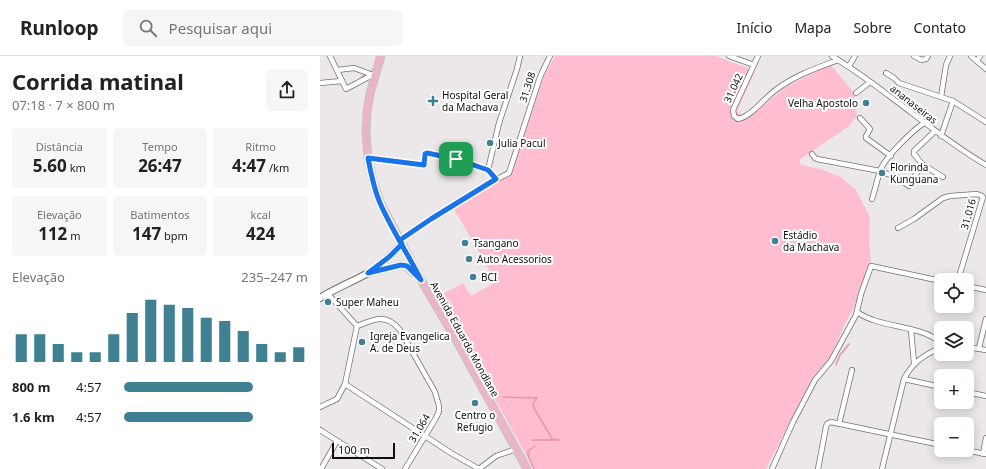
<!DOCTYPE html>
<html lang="pt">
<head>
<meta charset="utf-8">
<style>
	body { margin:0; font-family:"Noto Sans",sans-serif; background:#f6f6f6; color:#222; height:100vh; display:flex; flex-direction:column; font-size:15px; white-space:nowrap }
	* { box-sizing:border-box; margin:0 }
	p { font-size:13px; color:#767676 }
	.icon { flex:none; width:22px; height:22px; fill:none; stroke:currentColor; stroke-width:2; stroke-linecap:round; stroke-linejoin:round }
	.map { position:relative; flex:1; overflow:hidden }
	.details { display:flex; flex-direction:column; background:#fff; width:320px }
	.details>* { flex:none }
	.buttons { position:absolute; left:614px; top:217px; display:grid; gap:8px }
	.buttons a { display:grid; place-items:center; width:40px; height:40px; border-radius:6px; background:#fff; box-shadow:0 2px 10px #0003; font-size:20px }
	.scale { position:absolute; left:12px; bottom:10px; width:63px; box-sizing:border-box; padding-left:4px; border:2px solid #100f0f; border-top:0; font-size:11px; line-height:14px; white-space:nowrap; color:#100f0f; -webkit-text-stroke:3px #fff; paint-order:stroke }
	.pin { position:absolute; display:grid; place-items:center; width:34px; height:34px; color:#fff; margin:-17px; border-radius:8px; box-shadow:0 2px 6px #0006 }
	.round { display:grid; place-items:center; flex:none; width:42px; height:42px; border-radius:6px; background:#f6f6f6 }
	.summary { display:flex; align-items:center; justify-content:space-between; height:68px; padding:0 12px }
	h1 { font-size:22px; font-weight:700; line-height:30px }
	.figures { display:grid; grid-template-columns:repeat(3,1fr); gap:6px; height:68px; padding:4px 12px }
	.figures div { display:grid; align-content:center; border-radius:6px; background:#f6f6f6; text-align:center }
	.figures b { font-size:17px; font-weight:700 }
	.figures small { font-size:11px; font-weight:400 }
	.figures p { font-size:11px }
	.chart { height:112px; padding:8px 12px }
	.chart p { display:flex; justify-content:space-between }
	.chart svg { width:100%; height:72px; margin-top:4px; stroke:#3f8192; stroke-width:6 }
	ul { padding:0 12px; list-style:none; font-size:13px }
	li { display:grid; grid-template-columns:64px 48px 1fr; align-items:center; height:30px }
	li i { height:10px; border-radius:5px; background:#3f8192 }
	header { display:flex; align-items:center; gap:24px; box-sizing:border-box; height:56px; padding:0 20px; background:#fff; border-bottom:1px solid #e0e0e0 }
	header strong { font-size:19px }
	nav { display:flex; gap:22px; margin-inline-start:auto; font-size:14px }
	.search { width:280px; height:36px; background:#f6f6f6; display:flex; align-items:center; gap:10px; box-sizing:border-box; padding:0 14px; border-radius:6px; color:#767676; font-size:15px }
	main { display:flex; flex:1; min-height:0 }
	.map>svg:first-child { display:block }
	.green { fill:#ffbecf }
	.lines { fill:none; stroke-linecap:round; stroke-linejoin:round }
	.stream { stroke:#ee91ab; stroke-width:1.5 }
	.street-casing { stroke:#757172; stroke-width:6 }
	.secondary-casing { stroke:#757172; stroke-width:8 }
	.primary-casing { stroke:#c6c5c5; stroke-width:9 }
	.street { stroke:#fff; stroke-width:4.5 }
	.secondary { stroke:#fff; stroke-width:6 }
	.primary { stroke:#eab5c4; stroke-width:7 }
	.route-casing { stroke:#fff; stroke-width:8 }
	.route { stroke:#1a73e8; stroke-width:5 }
	.poi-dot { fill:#3f8192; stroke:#fff; stroke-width:1.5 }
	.labels { text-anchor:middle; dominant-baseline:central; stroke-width:4; stroke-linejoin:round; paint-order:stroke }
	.street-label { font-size:10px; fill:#100f0f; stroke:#fff }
	.poi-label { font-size:10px; fill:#100f0f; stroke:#fff; text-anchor:start }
</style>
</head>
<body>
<header>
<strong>Runloop</strong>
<div class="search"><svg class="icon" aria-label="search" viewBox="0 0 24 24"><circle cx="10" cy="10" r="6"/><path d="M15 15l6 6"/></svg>Pesquisar aqui</div>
<nav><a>Início</a><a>Mapa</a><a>Sobre</a><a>Contato</a></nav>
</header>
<main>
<section class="details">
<div class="summary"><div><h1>Corrida matinal</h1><p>07:18 · 7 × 800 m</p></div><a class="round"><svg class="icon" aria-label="share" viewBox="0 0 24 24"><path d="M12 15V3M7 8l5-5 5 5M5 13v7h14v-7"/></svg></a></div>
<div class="figures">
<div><p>Distância</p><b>5.60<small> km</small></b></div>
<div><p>Tempo</p><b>26:47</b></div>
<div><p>Ritmo</p><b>4:47<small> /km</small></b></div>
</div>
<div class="figures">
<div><p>Elevação</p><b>112<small> m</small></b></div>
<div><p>Batimentos</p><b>147<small> bpm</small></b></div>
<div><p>kcal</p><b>424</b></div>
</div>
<div class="chart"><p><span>Elevação</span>235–247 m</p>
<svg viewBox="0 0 160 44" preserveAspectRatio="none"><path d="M5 44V27M15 44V27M25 44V33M35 44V38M45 44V38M55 44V27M65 44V14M75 44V6M85 44V9M95 44V11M105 44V17M115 44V19M125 44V25M135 44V33M145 44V38M155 44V35"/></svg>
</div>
<ul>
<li><b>800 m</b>4:57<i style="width:70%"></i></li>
<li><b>1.6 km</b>4:57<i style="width:70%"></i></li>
</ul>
</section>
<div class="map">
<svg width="666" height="413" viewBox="0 0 666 413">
	<rect width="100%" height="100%" fill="#ece7e8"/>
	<polygon class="green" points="235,0 396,0 435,15 417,55 426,63 469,29 511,9 534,37 537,60 528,71 479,104 481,109 500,113 521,121 536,134 550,161 549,185 551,204 535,249 524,270 511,299 510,305 490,327 446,413 214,413 118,241 143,227 151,240 176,226 134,153 194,109 224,20"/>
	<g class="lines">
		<g class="stream">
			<polyline points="50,16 53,14 57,0"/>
			<polyline points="42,21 46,18"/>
			<polyline points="516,309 520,299 529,288"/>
			<polyline points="183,341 217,342"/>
			<path d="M217,342C213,346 212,349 215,354L230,379L232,383L239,384"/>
			<polyline points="212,384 235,384"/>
			<polyline points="214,413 210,404 208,399 208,395 215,390"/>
		</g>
		<defs>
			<g id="street">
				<polyline points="10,0 26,33 56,17"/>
				<polyline points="409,0 434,9"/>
				<path d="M438,0L413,54L414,60L418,63C432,60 445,41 457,33C476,19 497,12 518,4"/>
				<path d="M512,0C531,12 550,25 568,39C601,63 631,89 666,109"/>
				<polyline points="594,0 601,4 606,3 608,0"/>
				<polyline points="651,0 666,13"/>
				<polyline points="657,5 660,0"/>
				<polyline points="529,10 535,0"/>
				<polyline points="17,14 34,12 53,19"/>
				<polyline points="566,17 574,22 579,27 621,41"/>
				<polyline points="0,27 22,25"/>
				<polyline points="536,37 550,26"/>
				<polyline points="633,45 666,66"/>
				<polyline points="540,62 550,73 546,80 546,82 571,100"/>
				<polyline points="621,80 633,45 621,41 626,9 630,0"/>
				<polyline points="492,98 495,102 497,103 560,115 578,122 589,130 602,108 594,98 594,95 615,75"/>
				<polyline points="48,102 104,109 105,98 107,97 136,103 168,114 176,123"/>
				<polyline points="602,108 623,121"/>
				<polyline points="168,114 179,67 197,13 200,0"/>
				<path d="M552,143C555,134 557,124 560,115C565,101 592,75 604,67"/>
				<polyline points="578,172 594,163 623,142 630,140 657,138 662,140 663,141 638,224"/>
				<path d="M80,184C115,160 151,136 189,117L220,21L230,0"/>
				<polyline points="647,230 666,234"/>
				<polyline points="7,237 37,270"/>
				<path d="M537,256C561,273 600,268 621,287"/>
				<path d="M37,270C55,263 66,257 80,274L115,336L119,350V355L116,362L85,413"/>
				<polyline points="591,274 594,307"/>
				<polyline points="647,291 666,294"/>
				<polyline points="659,292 666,263"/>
				<polyline points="584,323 621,331"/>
				<polyline points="25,328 131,397 159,413"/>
				<polyline points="647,336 666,340"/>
				<polyline points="0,351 17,343 25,328 37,270"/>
				<polyline points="519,368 532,314"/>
				<polyline points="0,374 62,413"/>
				<polyline points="645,394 666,398"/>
				<polyline points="663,398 666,382"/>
				<polyline points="1,413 17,385"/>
				<polyline points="159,413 176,400 196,393"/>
				<polyline points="452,413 473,366 495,324 511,305 536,259 541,238 551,210 621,225"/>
				<polyline points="498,413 506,371 507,368 511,366 621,389"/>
				<path d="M562,413L584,323C592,307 604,298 621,292"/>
			</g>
			<path id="secondary" d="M0,242C16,232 32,226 48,217C61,210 72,198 82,188"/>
			<g id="primary">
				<polyline points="61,0 50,38 47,56 46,77 48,102 53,125 60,146 101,224 135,282 207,413"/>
				<polyline points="49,217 81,209 87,211 95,218"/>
			</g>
		</defs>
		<use href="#street" class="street-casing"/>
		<use href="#secondary" class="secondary-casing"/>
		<use href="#primary" class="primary-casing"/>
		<use href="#street" class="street"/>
		<use href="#secondary" class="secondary"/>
		<use href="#primary" class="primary"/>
	</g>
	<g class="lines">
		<defs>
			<path id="route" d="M136,103L107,97L105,98L104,109L48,102C51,118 54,133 60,147C72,174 88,198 101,224L87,210L81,209L48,217L69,201L82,188L80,184L111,163L176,123L168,114L136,103"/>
		</defs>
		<use href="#route" class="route-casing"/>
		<use href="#route" class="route"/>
	</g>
	<g class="poi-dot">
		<path d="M111 39h4v4h4v4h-4v4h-4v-4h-4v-4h4z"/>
		<circle cx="546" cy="47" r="4"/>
		<circle cx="170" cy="87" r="4"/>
		<circle cx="562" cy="117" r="4"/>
		<circle cx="455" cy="185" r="4"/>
		<circle cx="145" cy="187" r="4"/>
		<circle cx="149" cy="203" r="4"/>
		<circle cx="153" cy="221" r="4"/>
		<circle cx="8" cy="246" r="4"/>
		<circle cx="42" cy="286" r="4"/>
		<circle cx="155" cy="347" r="4"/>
	</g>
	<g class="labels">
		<g class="street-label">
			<text transform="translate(207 31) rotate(-72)">31.308</text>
			<text transform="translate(413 32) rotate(-65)">31.042</text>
			<text transform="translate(594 48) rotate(38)">ananaseiras</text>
			<text transform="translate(648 158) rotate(-74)">31.016</text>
			<text transform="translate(145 283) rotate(61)">Avenida Eduardo Mondlane</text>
			<text transform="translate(99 372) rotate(-59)">31.064</text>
		</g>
		<g class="poi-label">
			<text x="122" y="39">Hospital Geral<tspan x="122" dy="12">da Machava</tspan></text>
			<text x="538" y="47" text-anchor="end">Velha Apostolo</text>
			<text x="178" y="87">Julia Pacul</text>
			<text x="570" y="111">Florinda<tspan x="570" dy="12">Kunguana</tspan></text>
			<text x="463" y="179">Estádio<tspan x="463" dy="12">da Machava</tspan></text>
			<text x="153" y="187">Tsangano</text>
			<text x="157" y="203">Auto Acessorios</text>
			<text x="161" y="221">BCI</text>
			<text x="16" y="246">Super Maheu</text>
			<text x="50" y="280">Igreja Evangelica<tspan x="50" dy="12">A. de Deus</tspan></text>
			<text x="155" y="359" text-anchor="middle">Centro o<tspan x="155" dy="12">Refugio</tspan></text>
		</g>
	</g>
</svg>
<div class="buttons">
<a><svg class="icon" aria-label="locate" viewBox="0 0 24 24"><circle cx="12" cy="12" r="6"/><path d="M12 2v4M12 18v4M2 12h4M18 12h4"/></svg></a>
<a><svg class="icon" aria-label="layers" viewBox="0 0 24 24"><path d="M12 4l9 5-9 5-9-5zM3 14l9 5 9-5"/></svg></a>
<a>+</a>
<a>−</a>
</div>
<div class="scale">100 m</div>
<div class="pin" style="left:136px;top:103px;background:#1e9e55"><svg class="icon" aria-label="arrive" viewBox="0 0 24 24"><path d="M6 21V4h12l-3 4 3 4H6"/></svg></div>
</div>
</main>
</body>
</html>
